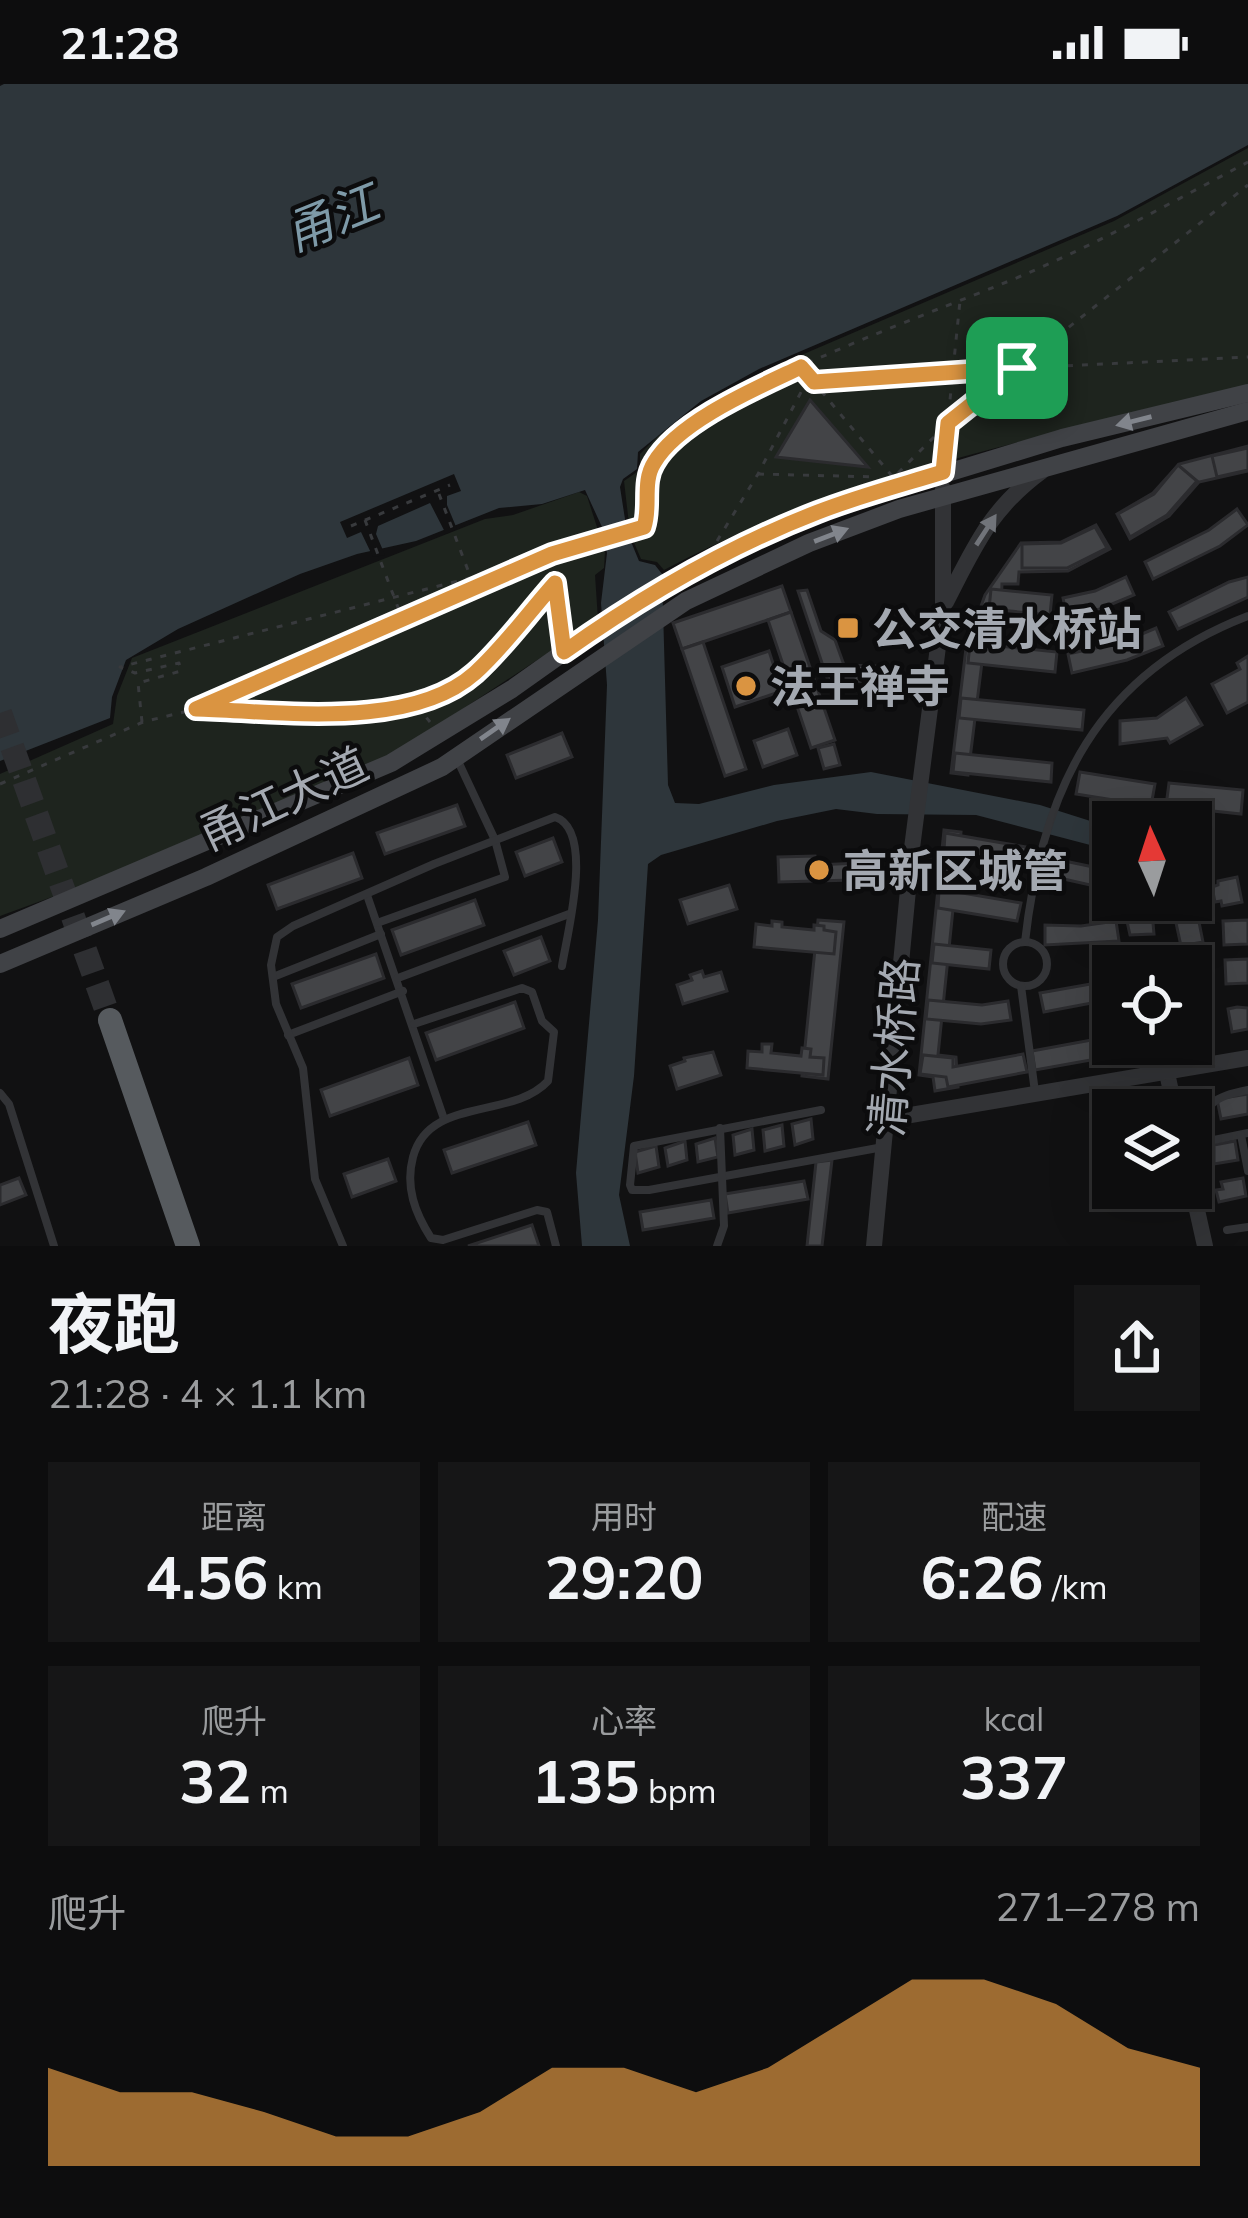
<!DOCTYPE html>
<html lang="zh">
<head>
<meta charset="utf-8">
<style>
	body { margin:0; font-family:Mulish,"Noto Sans SC",sans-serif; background:#161617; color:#f1f3f6; height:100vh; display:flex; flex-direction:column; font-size:45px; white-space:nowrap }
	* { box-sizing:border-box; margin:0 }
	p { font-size:39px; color:#9a9c9e }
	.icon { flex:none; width:66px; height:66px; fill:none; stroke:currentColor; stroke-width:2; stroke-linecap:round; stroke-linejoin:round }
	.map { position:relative; height:1162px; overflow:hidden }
	.details { display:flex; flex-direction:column; background:#0d0d0e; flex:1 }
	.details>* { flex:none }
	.needle { width:78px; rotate:357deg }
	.buttons { position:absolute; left:1092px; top:717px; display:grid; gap:24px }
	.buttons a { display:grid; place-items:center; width:120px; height:120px; border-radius:0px; background:#0d0d0e; box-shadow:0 12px 48px #0002,0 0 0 3px #2d2d2e; font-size:60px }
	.pin { position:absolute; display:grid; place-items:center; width:102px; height:102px; color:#fff; margin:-51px; border-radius:24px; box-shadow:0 6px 18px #0006 }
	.round { display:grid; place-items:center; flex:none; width:126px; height:126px; border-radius:0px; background:#161617 }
	.headline { display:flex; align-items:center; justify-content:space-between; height:204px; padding:0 48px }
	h1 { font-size:66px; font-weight:700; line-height:90px }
	.stats { display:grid; grid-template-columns:repeat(3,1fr); gap:18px; height:204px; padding:12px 48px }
	.stats div { display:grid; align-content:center; border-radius:0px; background:#161617; text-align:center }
	.stats b { font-size:60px; font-weight:700 }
	.stats small { font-size:33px; font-weight:400 }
	.stats p { font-size:33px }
	.chart { height:336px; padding:24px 48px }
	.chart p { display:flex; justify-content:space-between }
	.chart svg { width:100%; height:216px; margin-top:12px; fill:#da9441; opacity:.7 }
	.status { display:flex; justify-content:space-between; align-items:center; height:84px; padding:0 60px; background:#0d0d0e; direction:ltr }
	.status svg { height:33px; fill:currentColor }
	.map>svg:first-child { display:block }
	.green { fill:#1e241e }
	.water { fill:#2e363b }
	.pier { fill:#111112 }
	.building { fill:#434447; stroke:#2b2b2e; stroke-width:3 }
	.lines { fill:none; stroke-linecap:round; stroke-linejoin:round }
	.trunk-tunnel { stroke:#2e2f32; stroke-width:24; stroke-dasharray:24 12; stroke-linecap:butt }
	.path { stroke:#383a3d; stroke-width:3; stroke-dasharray:6 9; stroke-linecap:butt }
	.service { stroke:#323336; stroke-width:8 }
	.tertiary { stroke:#323336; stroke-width:16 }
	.secondary { stroke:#404246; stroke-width:18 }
	.trunk { stroke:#565a5e; stroke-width:24 }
	.oneway { fill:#81858c }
	.oneway2 { fill:#71747a }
	.route-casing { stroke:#fff; stroke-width:24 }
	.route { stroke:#da9441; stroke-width:15 }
	.poi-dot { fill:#da9441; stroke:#0c0c0d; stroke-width:4.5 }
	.labels { text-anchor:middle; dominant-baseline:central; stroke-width:9; stroke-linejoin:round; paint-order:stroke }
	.poi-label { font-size:45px; font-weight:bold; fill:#a4a9b1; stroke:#0c0c0d; text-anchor:start }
	.street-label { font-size:45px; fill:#a4a9b1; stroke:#0c0c0d }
	.water-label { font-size:48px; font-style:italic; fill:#7e9aa8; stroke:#0c0c0d }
</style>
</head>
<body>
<div class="status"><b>21:28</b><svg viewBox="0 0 49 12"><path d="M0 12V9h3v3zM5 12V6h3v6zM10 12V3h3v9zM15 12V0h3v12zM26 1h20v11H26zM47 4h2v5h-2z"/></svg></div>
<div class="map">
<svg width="1248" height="1162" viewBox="0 0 1248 1162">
	<rect width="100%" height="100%" fill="#111112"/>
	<g class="green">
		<path d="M1248,64V303C1050,352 845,389 664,486L657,478L641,475L630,449L624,397L640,386V370L658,352L699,324L785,278L1114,137Z"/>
		<polygon points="579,408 587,412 605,468 604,484 595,491 598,536 414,657 371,680 123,787 0,832 0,690 113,640 117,612 132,574 485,435 513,431"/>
	</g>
	<polygon class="water" points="4,0 1248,0 1248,61 1117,132 759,285 701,317 638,368 637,385 623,395 620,403 627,448 639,477 655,481 662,490 668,701 675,719 699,720 774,701 871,688 1040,721 1103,741 1113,746 1113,767 976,731 877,730 836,725 777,737 661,771 648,780 634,992 619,1111 630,1162 582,1162 576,1089 598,836 607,601 601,519 607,469 602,443 585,406 542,420 499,424 416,457 357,470 300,490 178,545 126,576 112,613 110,634 0,677 0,2"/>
	<polygon class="pier" points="454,390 461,407 447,412 447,421 457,445 446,450 430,419 378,442 376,450 385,471 373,473 361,448 347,454 340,438"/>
	<g class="building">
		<polygon points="810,316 868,383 776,373"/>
		<polygon points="1248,362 1248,387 1199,398 1169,432 1130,455 1117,430 1153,409 1179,380"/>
		<polygon points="1248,364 1248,386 1217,393 1212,372"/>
		<polygon points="1178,381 1197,397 1167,431 1130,453 1118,430 1154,410"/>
		<polygon points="1237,425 1248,441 1220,462 1153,495 1145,478 1209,446"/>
		<polygon points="1096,441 1110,465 1068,487 1019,488 1018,500 1002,500 1000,546 986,546 968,691 951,689 966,564 985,511 1021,459 1061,458"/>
		<polygon points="1095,443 1107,464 1067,484 1022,484 1022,460 1061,459"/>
		<polygon points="1126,493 1134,511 1100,525 1067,533 1063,514 1095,507"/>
		<polygon points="1248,493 1248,513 1178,545 1169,528 1229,498"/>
		<polygon points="782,502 791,528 682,565 673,539"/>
		<polygon points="991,505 1052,511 1050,531 989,525"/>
		<polygon points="807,506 821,547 835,556 844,581 875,582 874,596 829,600 798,507"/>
		<polygon points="791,528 835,656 811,664 768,536"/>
		<polygon points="1156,544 1163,562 1127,576 1072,589 1068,570 1123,558"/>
		<polygon points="703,558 746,685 725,692 682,565"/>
		<polygon points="970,559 1057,568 1055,588 968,579"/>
		<polygon points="769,567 782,607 735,623 722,583"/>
		<polygon points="1248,572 1248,618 1227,629 1212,600 1240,585 1237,579"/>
		<polygon points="961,614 1084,626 1082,646 959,634"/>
		<polygon points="1186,614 1202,641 1170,659 1167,654 1120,660 1120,637 1157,634"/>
		<polygon points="788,645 797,671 763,683 754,657"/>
		<polygon points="562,649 572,673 516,694 507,671"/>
		<polygon points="834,660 840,681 824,685 818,664"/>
		<polygon points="955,669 1052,679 1051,698 953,688"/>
		<polygon points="1080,688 1155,700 1151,722 1076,710"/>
		<polygon points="1169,699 1243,706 1241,730 1166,722"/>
		<polygon points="457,721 465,742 385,770 377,749"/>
		<polygon points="944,746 961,748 938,971 956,973 958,1003 935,1007 933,993 919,991"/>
		<polygon points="945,749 1026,763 1022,781 944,767"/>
		<polygon points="553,754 562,778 525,792 516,768"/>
		<polygon points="353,769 362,794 277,825 268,801"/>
		<polygon points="815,772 816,781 859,779 859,790 853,790 853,796 779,798 778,773"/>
		<polygon points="1050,774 1103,785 1099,803 1046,791"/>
		<polygon points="1237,793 1242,818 1222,822 1221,817 1215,818 1212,803 1218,801 1218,797"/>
		<polygon points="729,801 737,825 688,840 680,816"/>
		<polygon points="939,805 1021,819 1017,837 938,824"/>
		<polygon points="475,816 484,841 401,871 392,846"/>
		<polygon points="1152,827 1154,850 1130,851 1126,833"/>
		<polygon points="818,836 844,838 828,995 802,992"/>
		<polygon points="1248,836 1248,860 1224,861 1223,837"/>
		<polygon points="772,837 782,838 782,843 814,846 814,841 824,842 824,846 836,848 834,870 754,863 756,840 772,842"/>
		<polygon points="1116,837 1119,857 1045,861 1045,841 1081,842"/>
		<polygon points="1186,837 1199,838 1203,858 1181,862 1176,839"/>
		<polygon points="541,853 550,877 514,891 504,867"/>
		<polygon points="934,860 991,866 989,885 932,879"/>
		<polygon points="1158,862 1160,882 1136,882 1133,868"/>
		<polygon points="376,870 384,894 301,924 292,900"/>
		<polygon points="1248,875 1248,899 1226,900 1225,876"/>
		<polygon points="702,887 704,893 721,888 727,907 683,920 677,901 692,896 690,891"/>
		<polygon points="1113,896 1113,915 1044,928 1040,909"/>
		<polygon points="928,916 982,921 1008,917 1011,936 981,940 926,935"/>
		<polygon points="515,918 524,944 436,976 426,949"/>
		<polygon points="1237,923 1248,924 1248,945 1232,948 1228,925"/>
		<polygon points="1113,952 1113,960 1140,960 1141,967 1035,986 1032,967"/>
		<polygon points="762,960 772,960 771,969 801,972 802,964 811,965 810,973 824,974 823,991 747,984 748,967 762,968"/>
		<polygon points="713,968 721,991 677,1005 670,982 685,977 684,974"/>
		<polygon points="1023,970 1027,988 948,1003 946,993 920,990 923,971 953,974 953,983"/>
		<polygon points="409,974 418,1001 330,1032 321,1006"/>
		<polygon points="1248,1010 1248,1030 1221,1035 1217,1015"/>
		<polygon points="811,1035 813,1055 795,1061 792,1040"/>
		<polygon points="528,1038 536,1061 452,1089 444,1066"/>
		<polygon points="782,1041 784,1062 765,1067 763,1046"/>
		<polygon points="752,1045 754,1066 735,1071 733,1051"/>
		<polygon points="715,1054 718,1073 698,1078 696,1060"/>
		<polygon points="685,1057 687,1076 668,1082 665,1064"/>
		<polygon points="1235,1057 1238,1076 1214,1080 1214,1061"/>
		<polygon points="656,1062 659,1083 638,1089 635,1068"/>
		<polygon points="388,1075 396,1097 352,1113 344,1090"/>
		<polygon points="832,1076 822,1162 807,1162 816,1078"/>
		<polygon points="19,1094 26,1111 0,1121 0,1101"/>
		<polygon points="1243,1094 1246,1112 1219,1118 1216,1106 1223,1105 1221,1098"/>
		<polygon points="804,1097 808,1115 728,1129 725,1110"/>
		<polygon points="711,1116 714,1134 643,1146 640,1128"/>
		<polygon points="532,1141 539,1162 468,1162"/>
	</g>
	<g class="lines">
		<polyline class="trunk-tunnel" points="0,629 110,936"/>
		<g class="path">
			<polyline points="802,284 892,392"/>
			<polyline points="1022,284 1248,273"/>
			<polyline points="815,298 1013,285"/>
			<polyline points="944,375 960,217"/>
			<polyline points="898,389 948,339 1248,101"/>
			<polyline points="758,390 878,393"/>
			<polyline points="439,410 474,502"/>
			<polyline points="365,436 402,534"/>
			<polyline points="351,442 450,401"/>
			<polyline points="717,457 758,390 810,291"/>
			<polyline points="552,472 562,552"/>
			<polyline points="417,622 430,638"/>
			<path d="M198,625C279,627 412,646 476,589C505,562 529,528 555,499"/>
			<polyline points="142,638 138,599 181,587 179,579 135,589 120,583 470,494"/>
			<path d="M0,700L143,638L196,625L552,470L644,443C651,423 643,399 653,380C694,308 953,223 1035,186C1108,154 1178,115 1248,78"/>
		</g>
		<g class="service">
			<polyline points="367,811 444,1035"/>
			<polyline points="377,839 505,793 495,756 457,675"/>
			<circle cx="1025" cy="880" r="22"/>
			<path d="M1025,858C1042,705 1097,590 1248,532"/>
			<polyline points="273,893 381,850"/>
			<polyline points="398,894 569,830"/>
			<polyline points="1021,902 1035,1008"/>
			<path d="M414,940L522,904L532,908L542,937L554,948L548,997C512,1036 429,1012 413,1073C405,1103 415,1129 431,1154L443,1156L537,1126L547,1128L556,1162"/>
			<polyline points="288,951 403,907"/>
			<path d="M1248,1006C1214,1013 1200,1018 1209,1057L1248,1049"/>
			<polyline points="0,1009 9,1020 54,1162"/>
			<polyline points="821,1026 634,1062 630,1101 632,1106 649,1106 883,1063"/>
			<polyline points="1241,1051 1248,1087"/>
			<polyline points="1227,1146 1248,1143"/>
			<path d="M343,1162L315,1095L303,984L276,920L271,881L277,853L293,842L434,780L555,733C595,746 567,850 562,882"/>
			<polyline points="717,1162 724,1142 720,1044"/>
		</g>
		<g class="tertiary">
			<path d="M946,518C975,462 990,425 1042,387"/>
			<polyline points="1167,989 1175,1026"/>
			<polyline points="887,1035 1248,974"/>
			<polyline points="1191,1099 1205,1162"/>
			<polyline points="874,1162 912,764 943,524 943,405"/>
		</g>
		<g class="secondary">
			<polyline points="0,845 391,679 512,605 622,527 704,479 816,429 1062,354 1248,309"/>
			<polyline points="0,880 206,793 442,683 686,517 809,459 899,425 1248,327"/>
		</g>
		<polyline class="trunk" points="110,936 188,1162"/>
	</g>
	<defs><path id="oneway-solid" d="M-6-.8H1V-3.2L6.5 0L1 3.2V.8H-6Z" transform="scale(3)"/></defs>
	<g class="oneway">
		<use href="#oneway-solid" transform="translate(1134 337) rotate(166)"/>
		<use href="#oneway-solid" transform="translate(831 451) rotate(-21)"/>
		<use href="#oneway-solid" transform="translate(495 645) rotate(-35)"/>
		<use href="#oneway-solid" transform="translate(108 834) rotate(-23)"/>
	</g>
	<use class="oneway2" href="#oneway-solid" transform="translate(986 446) rotate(-57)"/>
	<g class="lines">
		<defs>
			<path id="route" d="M801,283L814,298L1017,284L948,339L943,388C901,401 859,412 818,428C727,463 643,512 564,568L555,499C529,528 504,563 475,589C410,647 278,627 196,625L552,470L644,443C651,423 642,398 654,379C678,337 759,303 801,283Z"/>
		</defs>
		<use href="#route" class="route-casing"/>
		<use href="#route" class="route"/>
	</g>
	<g class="poi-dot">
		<rect x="836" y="532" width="24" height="24" rx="6"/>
		<circle cx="746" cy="602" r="12"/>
		<circle cx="819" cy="786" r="12"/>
	</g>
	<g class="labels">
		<g class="poi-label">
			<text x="872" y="544">公交清水桥站</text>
			<text x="770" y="602">法王禅寺</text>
			<text x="843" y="786">高新区城管</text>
		</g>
		<g class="street-label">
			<text transform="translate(283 714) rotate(-25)">甬江大道</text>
			<text transform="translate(893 963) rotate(-85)">清水桥路</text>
		</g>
		<g class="water-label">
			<text transform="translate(331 133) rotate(-22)">甬江</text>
		</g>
	</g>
</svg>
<div class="buttons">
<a><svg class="needle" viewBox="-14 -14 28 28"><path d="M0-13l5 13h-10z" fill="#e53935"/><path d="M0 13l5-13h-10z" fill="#9a9c9e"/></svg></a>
<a><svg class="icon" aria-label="locate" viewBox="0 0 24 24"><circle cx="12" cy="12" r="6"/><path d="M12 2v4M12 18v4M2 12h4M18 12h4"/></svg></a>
<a><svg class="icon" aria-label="layers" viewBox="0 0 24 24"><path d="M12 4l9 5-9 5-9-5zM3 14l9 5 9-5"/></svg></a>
</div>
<div class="pin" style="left:1017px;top:284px;background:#1e9e55"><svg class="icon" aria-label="arrive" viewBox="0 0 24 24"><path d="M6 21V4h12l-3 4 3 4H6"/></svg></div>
</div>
<section class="details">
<div class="headline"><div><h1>夜跑</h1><p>21:28 · 4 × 1.1 km</p></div><a class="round"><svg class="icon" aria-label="share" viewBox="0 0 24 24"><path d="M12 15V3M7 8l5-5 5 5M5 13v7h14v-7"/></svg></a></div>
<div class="stats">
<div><p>距离</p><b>4.56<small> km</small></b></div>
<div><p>用时</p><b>29:20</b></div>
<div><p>配速</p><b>6:26<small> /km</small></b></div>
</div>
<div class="stats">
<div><p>爬升</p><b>32<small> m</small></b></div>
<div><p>心率</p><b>135<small> bpm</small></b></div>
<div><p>kcal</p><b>337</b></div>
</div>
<div class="chart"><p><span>爬升</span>271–278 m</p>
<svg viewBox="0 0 160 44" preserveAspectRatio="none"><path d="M0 44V24L10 29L20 29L30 33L40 38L50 38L60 33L70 24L80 24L90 29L100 24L110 15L120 6L130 6L140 11L150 20L160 24V44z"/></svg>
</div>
</section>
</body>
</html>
